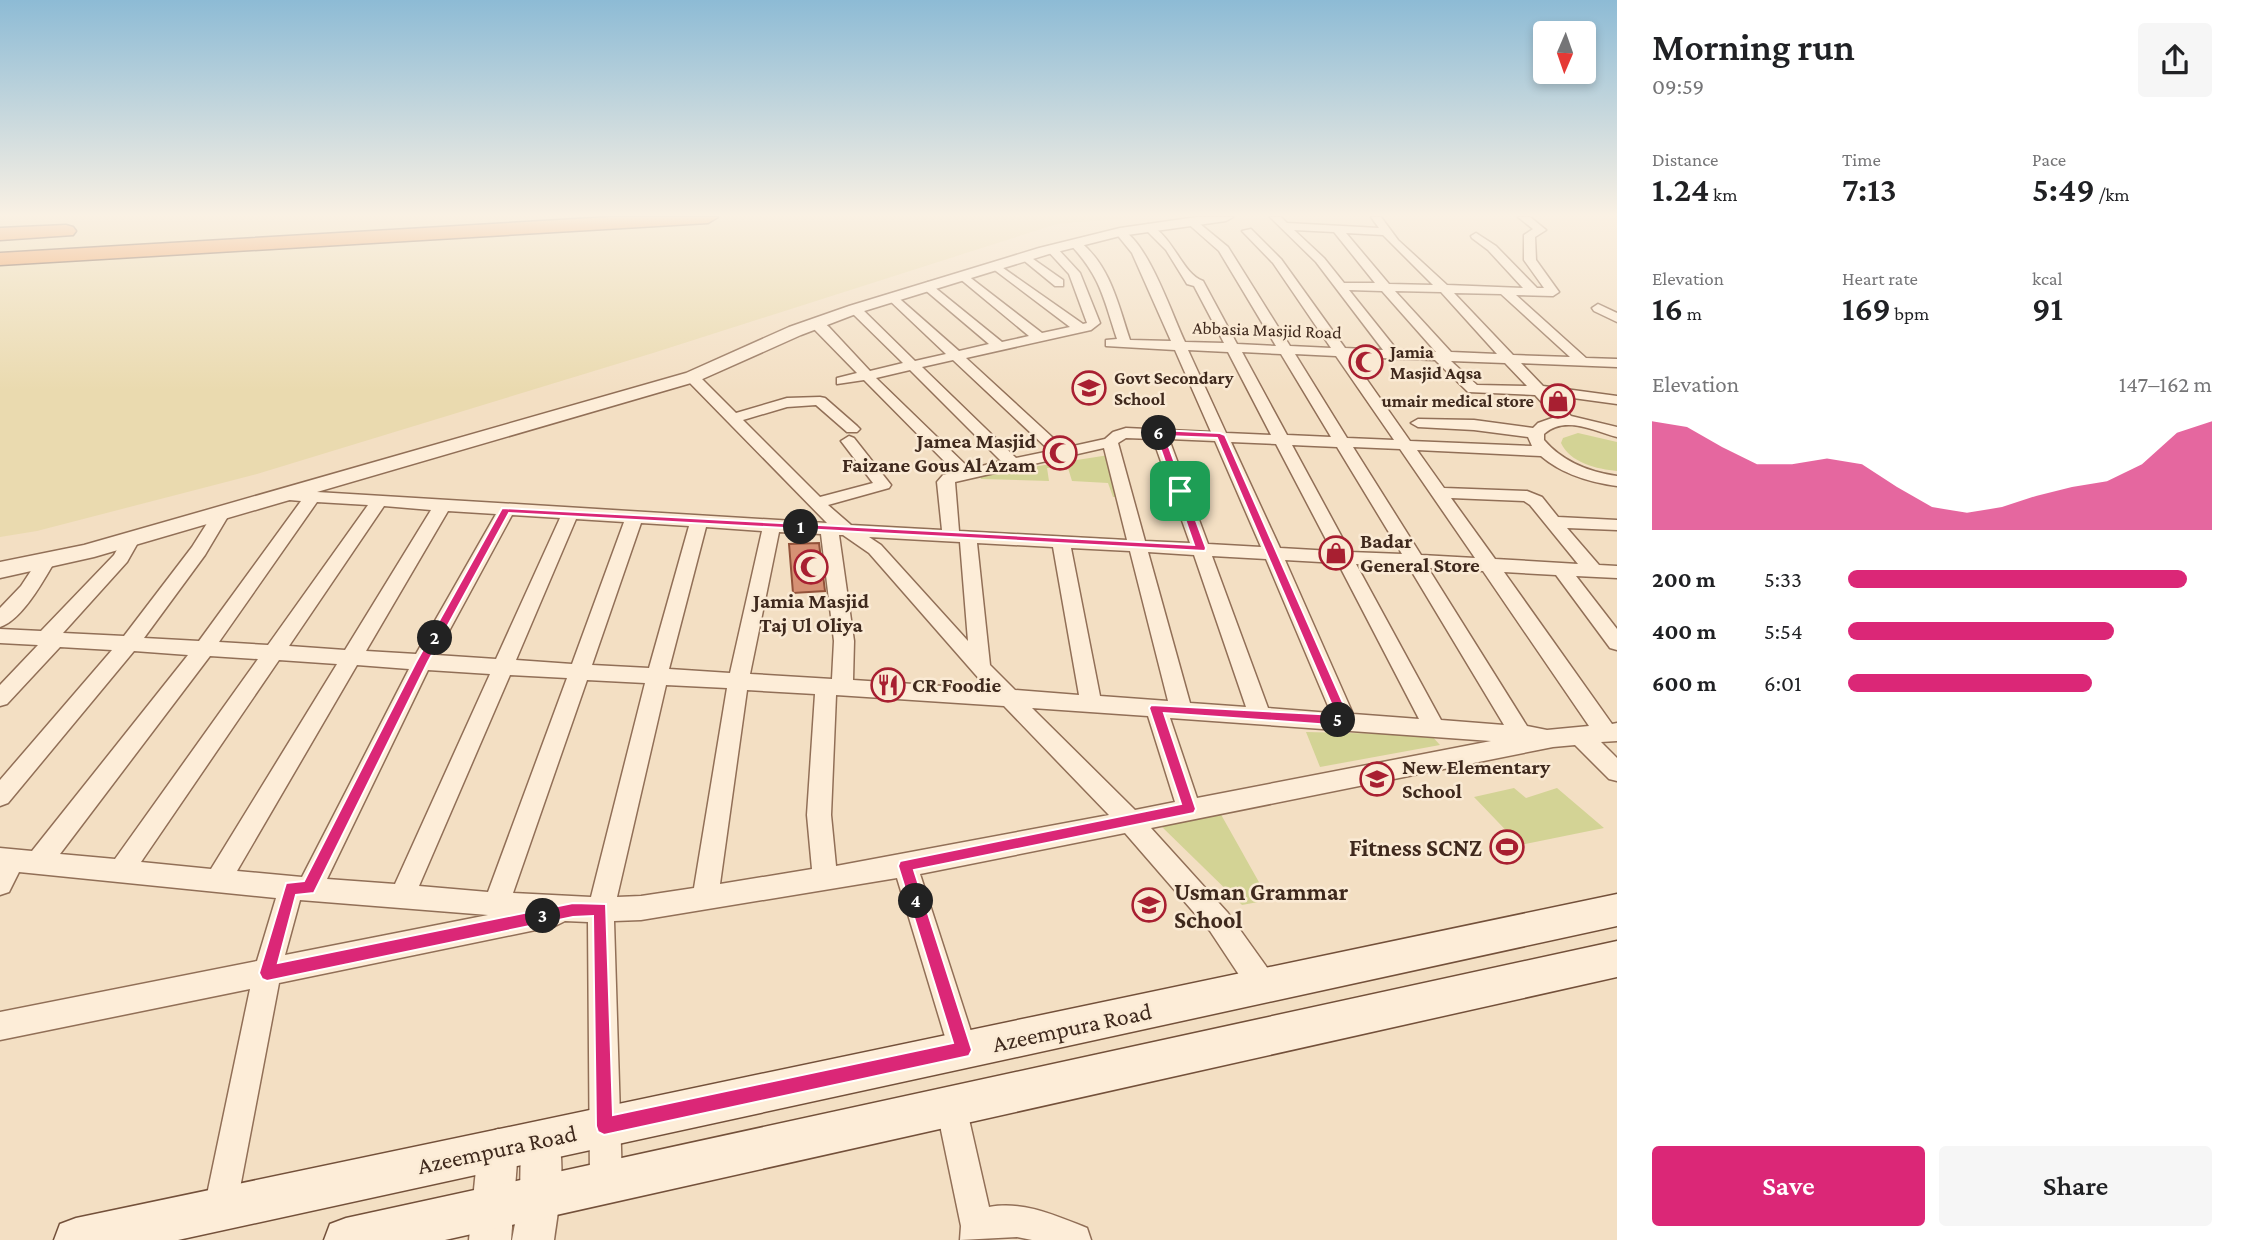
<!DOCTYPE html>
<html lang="en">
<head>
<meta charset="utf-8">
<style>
	body { margin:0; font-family:"Crimson Pro",serif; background:#f6f6f6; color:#202124; height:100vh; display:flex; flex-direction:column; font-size:26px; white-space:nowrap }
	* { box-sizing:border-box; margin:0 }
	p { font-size:23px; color:#757577 }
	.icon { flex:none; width:38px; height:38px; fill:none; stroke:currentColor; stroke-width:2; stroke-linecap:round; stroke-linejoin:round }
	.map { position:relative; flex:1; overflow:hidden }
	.panel { display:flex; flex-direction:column; background:#fff; width:630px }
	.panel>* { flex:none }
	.needle { width:46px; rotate:182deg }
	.controls { position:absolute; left:1533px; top:21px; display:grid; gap:14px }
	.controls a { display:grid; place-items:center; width:63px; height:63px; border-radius:7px; background:#fff; box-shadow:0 4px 10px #0003; font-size:35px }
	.pin { position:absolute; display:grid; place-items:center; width:60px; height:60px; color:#fff; margin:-30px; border-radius:14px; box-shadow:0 4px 10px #0006 }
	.km { position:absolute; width:35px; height:35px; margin:-18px; border-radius:50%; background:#222; color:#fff; font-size:19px; line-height:35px; text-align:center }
	.round { display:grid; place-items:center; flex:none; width:74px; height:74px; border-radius:7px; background:#f6f6f6 }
	.headline { display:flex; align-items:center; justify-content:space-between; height:119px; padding:0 35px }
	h1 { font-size:38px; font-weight:600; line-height:52px }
	.stats { display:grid; grid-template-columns:repeat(3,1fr); gap:10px; height:119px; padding:7px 35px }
	.stats div { display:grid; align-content:center }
	.stats b { font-size:35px; font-weight:600 }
	.stats small { font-size:19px; font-weight:400 }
	.stats p { font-size:19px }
	.chart { height:196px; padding:14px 35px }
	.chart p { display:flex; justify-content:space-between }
	.chart svg { width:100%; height:126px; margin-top:7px; fill:#db2777; opacity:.7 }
	.button { display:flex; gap:14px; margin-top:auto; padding:14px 35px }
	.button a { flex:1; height:80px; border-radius:7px; background:#db2777; color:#fff; font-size:28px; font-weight:600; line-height:80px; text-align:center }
	.button a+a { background:#f6f6f6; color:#202124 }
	ul { padding:0 35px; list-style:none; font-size:23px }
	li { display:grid; grid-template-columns:112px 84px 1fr; align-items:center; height:52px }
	li i { height:18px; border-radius:9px; background:#db2777 }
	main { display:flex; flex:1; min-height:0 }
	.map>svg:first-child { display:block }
	.farmland { fill:#eadaaf }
	.green { fill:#d3d395 }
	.building { fill:#d69174; stroke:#93523a; stroke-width:2 }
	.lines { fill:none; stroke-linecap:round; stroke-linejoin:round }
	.minor-casing { stroke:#916f57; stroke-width:3 }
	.tertiary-casing { stroke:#916f57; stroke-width:3 }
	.secondary-casing { stroke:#73503a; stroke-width:3 }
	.motorway-casing { stroke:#5e3d2c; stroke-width:3 }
	.minor { fill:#fdedd8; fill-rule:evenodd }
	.tertiary { fill:#fdedd8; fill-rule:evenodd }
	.secondary { fill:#fdedd8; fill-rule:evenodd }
	.motorway { fill:#ec914a; fill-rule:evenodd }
	.route { fill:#db2777; stroke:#fff; stroke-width:2; fill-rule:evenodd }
	.labels { text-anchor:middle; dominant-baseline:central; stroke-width:5; stroke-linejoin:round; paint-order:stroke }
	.far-street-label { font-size:18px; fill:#3f291d; stroke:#faead4 }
	.far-poi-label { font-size:18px; font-weight:bold; fill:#3f291d; stroke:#faead4; text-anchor:start }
	.poi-label { font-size:21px; font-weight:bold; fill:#3f291d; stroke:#faead4; text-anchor:start }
	.near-poi-label { font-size:24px; font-weight:bold; fill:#3f291d; stroke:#faead4; text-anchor:end }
	.near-street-label { font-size:24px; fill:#3f291d; stroke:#faead4 }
</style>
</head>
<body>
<main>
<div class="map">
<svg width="1617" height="1240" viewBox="0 0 1617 1240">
	<rect width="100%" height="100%" fill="#f3dfc3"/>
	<polygon class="farmland" points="0,217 1138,217 1057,224 653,353 257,474 37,531 0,537"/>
	<g class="green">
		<path d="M1578,433L1617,442V471C1597,469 1570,463 1561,443L1563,438Z"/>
		<polygon points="1109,455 1121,497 1113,497 1108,483 1072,481 1068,468 1047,468 1049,481 981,479 980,475"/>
		<polygon points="1306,732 1431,735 1440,745 1320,767"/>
		<polygon points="1514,788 1526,798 1557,788 1604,828 1520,845 1474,797"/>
		<polygon points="1219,811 1269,900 1242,905 1159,824"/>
	</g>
	<polygon class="building" points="819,543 825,591 793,593 789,544"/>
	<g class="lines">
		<defs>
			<g id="minor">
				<path d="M1270,217H1281L1287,223L1379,228L1371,217H1381L1398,240L1447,285L1523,288L1488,250L1472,238L1471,236L1476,233L1496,246L1537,288H1544L1524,260V235L1533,229L1518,217H1530L1546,230L1535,237L1536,260L1559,292L1553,296L1516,295L1586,358L1617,359V367L1521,363L1543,386L1617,396V404L1551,395L1571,416L1617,427V437C1594,431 1565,415 1544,434V440C1563,462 1589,472 1617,476V486C1589,482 1562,474 1541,456L1417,450L1444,488L1527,491L1542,497L1558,517L1617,520V530L1567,528L1599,565L1617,566V578L1576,576L1617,629V650L1610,648L1556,575L1504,572L1612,724L1617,723V741L1601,742L1617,758V781L1609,779L1575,745L1553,747L1151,828L1228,913L1273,976L1277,986L1273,996L1263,1000L1253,996L1210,931L1125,833L920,874L977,1050L973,1060L963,1064L953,1060L949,1050L897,878L641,920L614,921L622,1181L617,1192L606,1197L595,1192L590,1181L588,922L565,921L555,926L279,983L236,1209L231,1220L220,1225L209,1220L204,1209L250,989L0,1040V1012L257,961L276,898L19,872L9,892L0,895V848L32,851L188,655L134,651L8,803L0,806V780L112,650L60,647L7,704L0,706V685L38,645L0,643V629L41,631L114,555L125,535H137L140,539L127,562L63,633L124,636L192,547L216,509L222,508L230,513L205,555L144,638L199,641L301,501L278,499L276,495L284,490L827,523L687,380L685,377L692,373L697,374L736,413L787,398L820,397L825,398L857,426L860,429L857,432H847L816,405L787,407L743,420L820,497L873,483L841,441L849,436L854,438L891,485L889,488L828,505L851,525L942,530L937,482L943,475L955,472L864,380L837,384V378L857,373L812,327V321H822L829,327L870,371L903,363L851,312V306H859L915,361L946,354L889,300L887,297L893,293L959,351L989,344L924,289L922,286L928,282L1002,342L1029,336L959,278V274L963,272L1042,333L1070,327L992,268L990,266L996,263L1083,324L1087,323L1069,274L1046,249L1056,247L1080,273L1100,323L1091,330L966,358L1064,448L1105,439L1113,432L1126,428L1211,432L1175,350L1106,346V340L1117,339C1103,297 1101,277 1069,243L1079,241C1110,265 1118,304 1130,340L1171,341L1132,253L1115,232L1120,229C1147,239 1172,315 1185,342L1224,343L1194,286L1187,284L1166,250L1143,227L1148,224C1173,235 1182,274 1203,281L1237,344L1276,346L1219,251L1185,221L1194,219L1228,247L1290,346L1331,348L1273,263L1242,231L1251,229L1281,259L1345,348L1383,350L1316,262ZM1294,230L1334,232L1375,283H1344L1324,258ZM1346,233L1383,235L1433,285L1389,284ZM1349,290L1382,291L1436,352L1397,350ZM1395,291L1441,292L1497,354L1451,352ZM1454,293L1501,294L1570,357L1513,355ZM1188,350L1228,352L1271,435L1226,433ZM1242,352L1281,354L1331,437L1287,435ZM1295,354L1336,356L1394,440L1347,438ZM1351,357L1435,360L1468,392L1535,395L1555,417L1538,423L1533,428L1474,420L1418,419L1411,423L1418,427L1474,430L1528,437L1532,446L1410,441ZM953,360L1050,451L1016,458L922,367ZM1451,361L1505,363L1527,386L1477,385ZM910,370L1001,461L970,469L876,378ZM1126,438L1153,439L1190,543L1145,541L1118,443ZM1169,439L1215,441L1261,547L1208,544ZM1231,442L1276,444L1332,551L1280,548ZM1292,445L1337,447L1402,554L1350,552ZM1353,447L1400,449L1475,558L1421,555ZM1104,448L1127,540L959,531L955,482ZM1451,498L1524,501L1530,505L1578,564L1495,559ZM317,502L368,505L268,645L219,642ZM384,506L431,510L345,650L289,646ZM448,511L496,514L416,654L366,651ZM512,515L560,518L496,659L436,655ZM576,519L624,522L572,664L516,660ZM641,523L689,526L649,668L592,665ZM706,527L762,531L730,673L669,669ZM779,532L821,534L834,641L832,679L750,674ZM839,535H843L869,553L988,689L853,680L854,641ZM869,537L960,542L968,641L881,545ZM977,543L1053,547L1079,695L1015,690L990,665ZM1071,548L1130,551L1168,701L1100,696ZM1148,552L1194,555L1246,707L1190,703ZM1212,556L1266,559L1331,713L1268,708ZM1285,560L1338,563L1419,719L1353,714ZM1356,564L1409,567L1504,725L1441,720ZM1428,568L1483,571L1589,726L1547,730L1527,726ZM210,656L258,659L115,859L60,854ZM279,660L337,664L211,869L141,862ZM357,665L409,669L302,877L237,871ZM428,670L490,674L395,884L327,879ZM510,675L567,678L488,892L419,886ZM587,680L645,683L591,897L513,893ZM666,685L727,688L694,888L641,896L617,897ZM747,690L815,694L807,815L812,869L720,884ZM836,695L1004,706L1109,815L836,866L831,815ZM1032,708L1148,716L1175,802L1135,810ZM1170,718L1491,741L1197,798ZM300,900L488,915L285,955Z"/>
				<polygon points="1026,254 1063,280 1063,286 1055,286 1022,259 1020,257"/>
				<polygon points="1598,304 1617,313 1617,322 1594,311 1592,308"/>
				<path d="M46,555L55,561C44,580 22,620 0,627V608L21,586L40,557Z"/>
				<path d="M951,1091L962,1095L966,1106L989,1207C1025,1201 1054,1215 1087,1228L1091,1240H1032L1017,1237L960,1240L961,1226L936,1106L940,1095Z"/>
			</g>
			<g id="tertiary">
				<polygon points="1197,217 1233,217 1226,221 1120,236 1049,254 861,312 801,335 698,381 94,557 0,578 0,562 84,545 686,373 789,327 849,306 1039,248 1120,228"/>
				<path d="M540,1121L554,1126C568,1160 559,1204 554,1240H512L520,1196L521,1140L526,1126Z"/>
				<polygon points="498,1129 512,1135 518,1149 511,1240 469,1240 478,1149 484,1135"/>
			</g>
			<g id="secondary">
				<polygon points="1617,894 1617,926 178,1240 54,1240 60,1224 76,1218"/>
				<polygon points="1617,941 1617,977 445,1240 324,1240 330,1224 346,1218"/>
			</g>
			<g id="motorway">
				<polygon points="610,217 718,217 708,223 0,265 0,253"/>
				<polygon points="66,225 73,227 76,231 73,235 0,240 0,228"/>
			</g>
		</defs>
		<use href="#minor" class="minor-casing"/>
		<use href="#tertiary" class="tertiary-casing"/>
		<use href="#secondary" class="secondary-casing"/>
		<use href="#motorway" class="motorway-casing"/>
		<use href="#minor" class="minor"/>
		<use href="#tertiary" class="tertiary"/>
		<use href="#secondary" class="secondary"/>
		<use href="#motorway" class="motorway"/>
	</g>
	<linearGradient id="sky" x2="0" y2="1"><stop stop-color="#8dbbd5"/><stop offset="0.55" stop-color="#faf1e4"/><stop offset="1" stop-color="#faf1e4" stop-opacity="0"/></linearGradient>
	<rect width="1617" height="391" fill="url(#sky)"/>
	<path class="route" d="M1159,430L1220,433L1225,435L1351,721L1345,726L1164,713L1196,809L1194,813L914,870L972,1050L969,1056L604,1135L598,1132L596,1126L593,916L573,917L267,981L262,979L259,973L286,883L304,881L416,662L502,508L1194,545L1155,433ZM1165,436L1217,438L1336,715L1151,705L1149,708L1181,804L900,861L898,866L953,1043L613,1115L606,904L573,903L278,963L296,895L314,893L428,662L509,513L1205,551L1206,548Z"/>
	<defs>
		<symbol id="mosque-ring" viewBox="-11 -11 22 22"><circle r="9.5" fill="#faead4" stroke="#a81f31" stroke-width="1.5"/><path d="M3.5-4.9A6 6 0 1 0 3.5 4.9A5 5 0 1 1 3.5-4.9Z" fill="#a81f31"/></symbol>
		<symbol id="school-ring" viewBox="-11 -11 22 22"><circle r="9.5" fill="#faead4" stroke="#a81f31" stroke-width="1.5"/><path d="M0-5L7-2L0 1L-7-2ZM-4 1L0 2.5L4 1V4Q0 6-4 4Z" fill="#a81f31"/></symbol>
		<symbol id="shop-ring" viewBox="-11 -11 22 22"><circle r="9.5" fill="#faead4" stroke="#a81f31" stroke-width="1.5"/><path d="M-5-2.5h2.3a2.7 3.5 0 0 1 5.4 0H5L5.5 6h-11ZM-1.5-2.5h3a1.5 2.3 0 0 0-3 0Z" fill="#a81f31"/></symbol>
		<symbol id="restaurant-ring" viewBox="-11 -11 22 22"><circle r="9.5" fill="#faead4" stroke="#a81f31" stroke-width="1.5"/><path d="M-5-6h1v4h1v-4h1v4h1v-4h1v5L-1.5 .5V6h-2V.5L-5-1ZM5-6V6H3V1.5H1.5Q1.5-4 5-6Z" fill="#a81f31"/></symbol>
		<symbol id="stadium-ring" viewBox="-11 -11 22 22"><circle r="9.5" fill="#faead4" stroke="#a81f31" stroke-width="1.5"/><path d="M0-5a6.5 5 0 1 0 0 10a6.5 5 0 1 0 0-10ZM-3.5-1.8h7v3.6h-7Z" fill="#a81f31"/></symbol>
	</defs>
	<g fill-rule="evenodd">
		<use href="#mosque-ring" x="1347" y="343" width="38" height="38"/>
		<use href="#school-ring" x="1070" y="369" width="38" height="38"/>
		<use href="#shop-ring" x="1539" y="382" width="38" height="38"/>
		<use href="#mosque-ring" x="1041" y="434" width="38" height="38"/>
		<use href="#shop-ring" x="1317" y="534" width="38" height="38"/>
		<use href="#mosque-ring" x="792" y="548" width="38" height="38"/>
		<use href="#restaurant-ring" x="869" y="666" width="38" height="38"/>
		<use href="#school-ring" x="1358" y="760" width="38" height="38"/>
		<use href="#stadium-ring" x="1488" y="828" width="38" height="38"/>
		<use href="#school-ring" x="1130" y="886" width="38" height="38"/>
	</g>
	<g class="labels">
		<g class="far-street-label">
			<text transform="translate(1267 330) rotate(2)">Abbasia Masjid Road</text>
		</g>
		<g class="far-poi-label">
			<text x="1390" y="352">Jamia<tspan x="1390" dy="21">Masjid Aqsa</tspan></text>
			<text x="1114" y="378">Govt Secondary<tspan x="1114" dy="21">School</tspan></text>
			<text x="1534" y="401" text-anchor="end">umair medical store</text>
		</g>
		<g class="poi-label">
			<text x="1036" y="441" text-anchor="end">Jamea Masjid<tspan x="1036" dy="24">Faizane Gous Al Azam</tspan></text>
			<text x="1360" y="541">Badar<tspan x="1360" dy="24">General Store</tspan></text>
			<text x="811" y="601" text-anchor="middle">Jamia Masjid<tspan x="811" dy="24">Taj Ul Oliya</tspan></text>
			<text x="912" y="685">CR Foodie</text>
			<text x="1402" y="767">New Elementary<tspan x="1402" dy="24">School</tspan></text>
		</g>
		<g class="near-poi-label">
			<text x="1482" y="847">Fitness SCNZ</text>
			<text x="1174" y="891" text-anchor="start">Usman Grammar<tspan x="1174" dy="28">School</tspan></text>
		</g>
		<g class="near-street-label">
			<text transform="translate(1072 1027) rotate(-12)">Azeempura Road</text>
			<text transform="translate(497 1149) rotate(-12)">Azeempura Road</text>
		</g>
	</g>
</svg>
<div class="controls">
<a><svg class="needle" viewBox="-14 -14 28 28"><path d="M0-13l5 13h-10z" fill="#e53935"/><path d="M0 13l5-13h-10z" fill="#757577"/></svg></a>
</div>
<div class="pin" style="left:1180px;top:491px;background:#1e9e55"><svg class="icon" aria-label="arrive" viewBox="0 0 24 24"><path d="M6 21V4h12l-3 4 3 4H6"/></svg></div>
<b class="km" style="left:801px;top:527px">1</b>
<b class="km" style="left:435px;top:638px">2</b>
<b class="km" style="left:543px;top:916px">3</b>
<b class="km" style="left:916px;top:901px">4</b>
<b class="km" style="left:1338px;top:720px">5</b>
<b class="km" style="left:1159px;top:433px">6</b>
</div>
<section class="panel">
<div class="headline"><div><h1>Morning run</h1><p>09:59</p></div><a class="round"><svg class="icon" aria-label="share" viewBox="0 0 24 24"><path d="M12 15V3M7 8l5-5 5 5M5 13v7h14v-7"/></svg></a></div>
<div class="stats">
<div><p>Distance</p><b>1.24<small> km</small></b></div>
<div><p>Time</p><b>7:13</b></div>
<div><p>Pace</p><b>5:49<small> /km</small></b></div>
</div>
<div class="stats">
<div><p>Elevation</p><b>16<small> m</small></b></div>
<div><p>Heart rate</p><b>169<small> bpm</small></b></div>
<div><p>kcal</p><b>91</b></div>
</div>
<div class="chart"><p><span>Elevation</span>147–162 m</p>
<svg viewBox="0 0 160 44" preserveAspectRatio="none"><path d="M0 44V6L10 8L20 15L30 21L40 21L50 19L60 21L70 29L80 36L90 38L100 36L110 32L120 29L130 27L140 21L150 10L160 6V44z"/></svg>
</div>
<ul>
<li><b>200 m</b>5:33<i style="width:93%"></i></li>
<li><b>400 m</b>5:54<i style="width:73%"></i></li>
<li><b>600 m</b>6:01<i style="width:67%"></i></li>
</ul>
<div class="button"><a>Save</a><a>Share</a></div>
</section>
</main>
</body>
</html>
